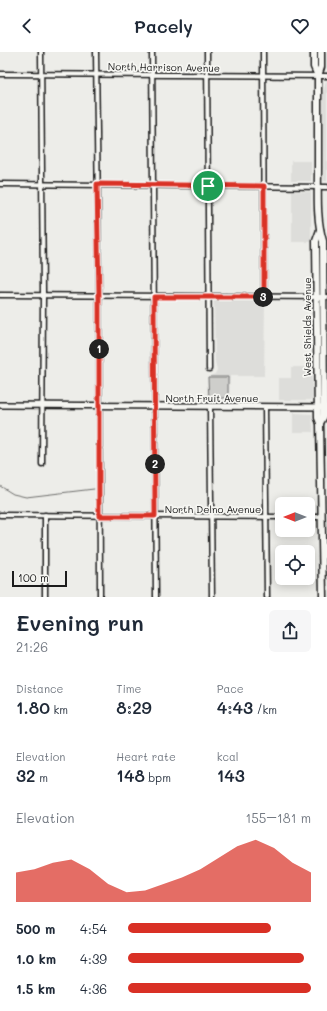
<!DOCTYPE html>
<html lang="en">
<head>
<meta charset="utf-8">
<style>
	body { margin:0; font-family:Mali,sans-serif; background:#f6f6f7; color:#1f2937; height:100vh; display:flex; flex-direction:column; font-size:15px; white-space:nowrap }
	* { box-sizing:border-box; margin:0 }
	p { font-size:13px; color:#747a83 }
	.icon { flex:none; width:22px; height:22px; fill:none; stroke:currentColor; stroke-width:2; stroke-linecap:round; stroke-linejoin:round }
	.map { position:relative; height:545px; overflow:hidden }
	.details { display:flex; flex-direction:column; background:#fff; flex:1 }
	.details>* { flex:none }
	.needle { width:26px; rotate:270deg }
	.fabs { position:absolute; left:275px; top:445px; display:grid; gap:8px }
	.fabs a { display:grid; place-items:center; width:40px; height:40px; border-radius:6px; background:#fff; box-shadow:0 2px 10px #0003; font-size:20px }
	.scale { position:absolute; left:12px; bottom:10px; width:55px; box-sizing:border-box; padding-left:4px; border:2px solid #1c1c1c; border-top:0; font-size:11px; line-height:14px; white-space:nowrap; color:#1c1c1c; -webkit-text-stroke:3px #f6f6f2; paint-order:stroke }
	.pin { position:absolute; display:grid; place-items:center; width:34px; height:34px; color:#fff; margin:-17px; border:2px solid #fff; border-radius:50%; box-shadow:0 1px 4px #0007 }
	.km { position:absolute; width:20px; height:20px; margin:-10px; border-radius:50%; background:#222; color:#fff; font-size:11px; line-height:20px; text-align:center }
	.round { display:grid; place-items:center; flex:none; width:42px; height:42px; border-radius:6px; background:#f6f6f7 }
	.summary { display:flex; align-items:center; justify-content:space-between; height:68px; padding:0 16px }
	h1 { font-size:22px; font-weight:600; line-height:30px }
	.stats { display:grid; grid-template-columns:repeat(3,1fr); gap:6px; height:68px; padding:4px 16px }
	.stats div { display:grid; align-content:center }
	.stats b { font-size:17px; font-weight:600 }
	.stats small { font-size:11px; font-weight:400 }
	.stats p { font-size:11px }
	.chart { height:112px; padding:8px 16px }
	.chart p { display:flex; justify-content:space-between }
	.chart svg { width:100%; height:72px; margin-top:4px; fill:#d93025; opacity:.7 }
	ul { padding:0 16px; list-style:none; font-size:13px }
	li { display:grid; grid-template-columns:64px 48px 1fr; align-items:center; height:30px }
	li i { height:10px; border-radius:5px; background:#d93025 }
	header { display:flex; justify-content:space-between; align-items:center; height:52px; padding:0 16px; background:#fff; font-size:18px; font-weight:600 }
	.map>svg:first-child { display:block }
	.built { fill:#ddddda }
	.green { fill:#cececb; stroke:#757574 }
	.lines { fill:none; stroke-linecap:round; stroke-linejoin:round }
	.stream { stroke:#6f6f6d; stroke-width:1 }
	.minor-casing { stroke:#1c1c1c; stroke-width:7 }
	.tertiary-casing { stroke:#1c1c1c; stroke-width:8 }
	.secondary-casing { stroke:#1c1c1c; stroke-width:9 }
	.minor { stroke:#f6f6f2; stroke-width:4 }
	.tertiary { stroke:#f6f6f2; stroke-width:5 }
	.secondary { stroke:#f6f6f2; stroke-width:6 }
	.route-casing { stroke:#fff; stroke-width:8 }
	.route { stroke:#d93025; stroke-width:5 }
	.labels { text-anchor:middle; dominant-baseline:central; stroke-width:3.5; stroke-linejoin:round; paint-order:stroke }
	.street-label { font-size:10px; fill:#1c1c1c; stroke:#f6f6f2 }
</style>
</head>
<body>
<header><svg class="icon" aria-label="back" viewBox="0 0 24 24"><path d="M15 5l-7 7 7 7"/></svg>Pacely<svg class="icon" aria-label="heart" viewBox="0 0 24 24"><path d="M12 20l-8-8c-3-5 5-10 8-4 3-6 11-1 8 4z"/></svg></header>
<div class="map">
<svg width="327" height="545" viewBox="0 0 327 545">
	<rect width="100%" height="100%" fill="#edede9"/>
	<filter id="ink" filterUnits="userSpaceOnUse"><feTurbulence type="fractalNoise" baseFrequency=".025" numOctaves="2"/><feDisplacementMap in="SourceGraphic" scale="8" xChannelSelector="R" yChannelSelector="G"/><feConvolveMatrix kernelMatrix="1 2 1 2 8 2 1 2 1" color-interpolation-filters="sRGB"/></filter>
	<g filter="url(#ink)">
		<g class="built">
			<polygon points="326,29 327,29 327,129 324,129 323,42"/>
			<rect x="291" y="109" width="20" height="20"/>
			<polygon points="292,139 311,140 311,190 292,190"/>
			<polygon points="214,249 265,249 264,324 230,324 229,347 207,347 207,325 215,322 217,318 215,309"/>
			<polygon points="291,315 312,315 313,346 311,348 279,348 279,326 291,326"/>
			<polygon points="293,361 312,362 313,380 293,380"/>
		</g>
		<polygon class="green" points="208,325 228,325 228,346 209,346"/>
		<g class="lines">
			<polyline class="stream" points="0,434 13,442 26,445 94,437"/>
			<defs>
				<g id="minor">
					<polyline points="41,0 43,243 42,412"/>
					<polyline points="96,0 99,243 100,545"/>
					<polyline points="152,0 156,545"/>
					<polyline points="207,0 209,317"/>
					<polyline points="263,0 264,245"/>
					<polyline points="0,22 327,24"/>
					<polyline points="0,132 327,135"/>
					<polyline points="0,243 327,245"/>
					<polyline points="210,354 212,545"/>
					<polyline points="265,355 267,545"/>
					<polyline points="0,463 282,465"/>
					<polyline points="308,465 322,465"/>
					<polyline points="45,545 45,463"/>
				</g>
				<polyline id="tertiary" points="0,353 327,355"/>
				<g id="secondary">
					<path d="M314,0V15L318,24C318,55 318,86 318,116C318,140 316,167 323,189L324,364L320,371"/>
					<polyline points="318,24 321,15 321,0"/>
					<polyline points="320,178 316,189 318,366 320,371 323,545"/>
				</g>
			</defs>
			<use href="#minor" class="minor-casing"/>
			<use href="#tertiary" class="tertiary-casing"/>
			<use href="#secondary" class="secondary-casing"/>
			<use href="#minor" class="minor"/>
			<use href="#tertiary" class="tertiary"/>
			<use href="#secondary" class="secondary"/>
		</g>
	</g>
	<g class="lines" filter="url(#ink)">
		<defs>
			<polygon id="route" points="97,132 264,134 264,245 154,245 155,464 99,464 99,244"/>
		</defs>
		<use href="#route" class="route-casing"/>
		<use href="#route" class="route"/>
	</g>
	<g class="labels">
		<g class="street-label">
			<text transform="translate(164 15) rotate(1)">North Harrison Avenue</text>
			<text transform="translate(307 275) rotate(-90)">West Shields Avenue</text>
			<text x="212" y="346">North Fruit Avenue</text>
			<text x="213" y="457">North Delno Avenue</text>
		</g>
	</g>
</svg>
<div class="fabs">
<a><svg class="needle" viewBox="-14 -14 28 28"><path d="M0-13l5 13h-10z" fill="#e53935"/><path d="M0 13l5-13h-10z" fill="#747a83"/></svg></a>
<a><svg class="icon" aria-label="locate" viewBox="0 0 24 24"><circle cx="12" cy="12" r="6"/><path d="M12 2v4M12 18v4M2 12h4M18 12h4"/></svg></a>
</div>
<div class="scale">100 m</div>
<div class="pin" style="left:208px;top:134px;background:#1e9e55"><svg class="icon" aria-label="arrive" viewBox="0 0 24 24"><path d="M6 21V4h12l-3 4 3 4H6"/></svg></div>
<b class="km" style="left:99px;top:297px">1</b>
<b class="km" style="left:155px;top:412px">2</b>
<b class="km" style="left:263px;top:245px">3</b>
</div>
<section class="details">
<div class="summary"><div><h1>Evening run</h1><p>21:26</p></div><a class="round"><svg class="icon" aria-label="share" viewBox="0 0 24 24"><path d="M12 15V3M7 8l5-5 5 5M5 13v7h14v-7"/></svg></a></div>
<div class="stats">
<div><p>Distance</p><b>1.80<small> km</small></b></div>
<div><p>Time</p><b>8:29</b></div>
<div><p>Pace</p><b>4:43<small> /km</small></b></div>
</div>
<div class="stats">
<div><p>Elevation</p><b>32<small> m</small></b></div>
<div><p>Heart rate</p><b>148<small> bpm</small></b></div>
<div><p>kcal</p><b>143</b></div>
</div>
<div class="chart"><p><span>Elevation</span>155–181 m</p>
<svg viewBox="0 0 160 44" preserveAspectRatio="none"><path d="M0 44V26L10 24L20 20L30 18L40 24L50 33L60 38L70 37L80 33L90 29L100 24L110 17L120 10L130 6L140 11L150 20L160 26V44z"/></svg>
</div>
<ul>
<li><b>500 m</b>4:54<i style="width:78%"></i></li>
<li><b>1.0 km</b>4:39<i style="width:96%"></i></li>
<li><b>1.5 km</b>4:36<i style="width:100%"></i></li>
</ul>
</section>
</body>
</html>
